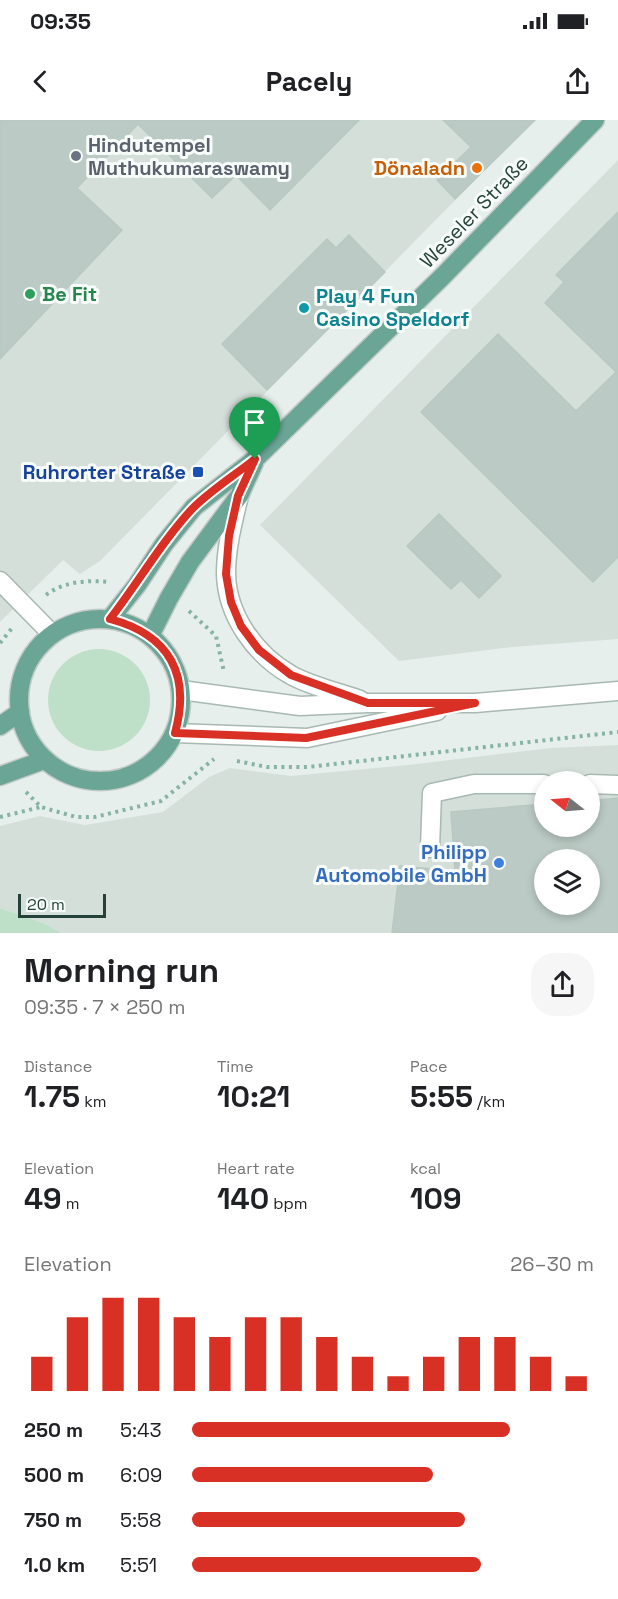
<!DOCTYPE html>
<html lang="en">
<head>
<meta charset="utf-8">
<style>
	body { margin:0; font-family:"Space Grotesk",sans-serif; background:#f6f6f6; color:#202124; height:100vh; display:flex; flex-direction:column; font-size:22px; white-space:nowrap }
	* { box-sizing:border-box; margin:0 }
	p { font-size:20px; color:#757577 }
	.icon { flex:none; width:33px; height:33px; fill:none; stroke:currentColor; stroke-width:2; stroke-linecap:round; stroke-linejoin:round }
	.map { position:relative; height:813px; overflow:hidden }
	.sheet { display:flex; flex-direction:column; background:#fff; flex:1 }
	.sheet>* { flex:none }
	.needle { width:39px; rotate:287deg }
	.controls { position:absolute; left:534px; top:651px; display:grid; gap:12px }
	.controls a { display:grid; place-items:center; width:66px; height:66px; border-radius:50%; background:#fff; box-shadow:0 3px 9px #0003; font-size:30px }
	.scale { position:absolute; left:18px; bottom:15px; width:88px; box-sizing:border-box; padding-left:6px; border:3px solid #24423a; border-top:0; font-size:16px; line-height:21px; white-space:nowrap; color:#24423a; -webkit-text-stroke:4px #f7fbf9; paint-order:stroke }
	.pin { position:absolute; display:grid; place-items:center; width:51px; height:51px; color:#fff; margin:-62px -26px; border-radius:50% 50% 50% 0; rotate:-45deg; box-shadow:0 0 6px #0007 }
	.pin .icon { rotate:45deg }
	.round { display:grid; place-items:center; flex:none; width:63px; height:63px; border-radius:24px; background:#f6f6f6 }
	.headline { display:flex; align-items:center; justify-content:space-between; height:102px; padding:0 24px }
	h1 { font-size:33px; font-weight:600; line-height:45px }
	.metrics { display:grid; grid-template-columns:repeat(3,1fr); gap:9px; height:102px; padding:6px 24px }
	.metrics div { display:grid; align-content:center }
	.metrics b { font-size:30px; font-weight:600 }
	.metrics small { font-size:16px; font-weight:400 }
	.metrics p { font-size:16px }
	.chart { height:168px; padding:12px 24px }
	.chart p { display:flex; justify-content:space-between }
	.chart svg { width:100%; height:108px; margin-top:6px; stroke:#d93025; stroke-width:6 }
	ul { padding:0 24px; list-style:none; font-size:20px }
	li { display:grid; grid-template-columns:96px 72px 1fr; align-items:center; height:45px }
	li i { height:15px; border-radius:8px; background:#d93025 }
	.status { display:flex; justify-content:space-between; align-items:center; height:42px; padding:0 30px; background:#fff; direction:ltr }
	.status svg { height:16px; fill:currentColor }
	header { display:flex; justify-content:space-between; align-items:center; height:78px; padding:0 24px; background:#fff; font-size:27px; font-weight:600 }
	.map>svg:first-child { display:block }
	.built { fill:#d4dfda; fill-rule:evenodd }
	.green { fill:#bfe0c8 }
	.building { fill:#bbcac4; stroke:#b8c9c2; stroke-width:1.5; fill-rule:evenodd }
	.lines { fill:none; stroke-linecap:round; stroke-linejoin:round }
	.minor-casing { stroke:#a8b8b2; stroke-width:21 }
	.major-casing { stroke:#c2cac8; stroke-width:21 }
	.path { stroke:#86b3a5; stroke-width:4; stroke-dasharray:3 4.5; stroke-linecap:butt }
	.minor { stroke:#fff; stroke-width:18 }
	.major { stroke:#6aa596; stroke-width:18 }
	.route-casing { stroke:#fff; stroke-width:12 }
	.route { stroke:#d93025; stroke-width:8 }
	.worship-dot { fill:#6b7280; stroke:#f7fbf9; stroke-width:2 }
	.food-dot { fill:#e8710a; stroke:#f7fbf9; stroke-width:2 }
	.leisure-dot { fill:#2e9e5b; stroke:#f7fbf9; stroke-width:2 }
	.culture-dot { fill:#0f9aa8; stroke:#f7fbf9; stroke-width:2 }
	.transit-dot { fill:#1a4fb4; stroke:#f7fbf9; stroke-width:2 }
	.shop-dot { fill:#3f7fe0; stroke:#f7fbf9; stroke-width:2 }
	.labels { text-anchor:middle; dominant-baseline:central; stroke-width:6; stroke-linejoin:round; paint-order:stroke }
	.worship-label { font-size:20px; font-weight:bold; fill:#5b616d; stroke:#f7fbf9; text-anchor:start }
	.food-label { font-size:20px; font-weight:bold; fill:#c56008; stroke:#f7fbf9; text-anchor:end }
	.street-label { font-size:20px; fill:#24423a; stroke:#f7fbf9 }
	.leisure-label { font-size:20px; font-weight:bold; fill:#27864d; stroke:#f7fbf9; text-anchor:start }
	.culture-label { font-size:20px; font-weight:bold; fill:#0d838f; stroke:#f7fbf9; text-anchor:start }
	.transit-label { font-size:20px; font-weight:bold; fill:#164399; stroke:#f7fbf9; text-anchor:end }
	.shop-label { font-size:20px; font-weight:bold; fill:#366cbe; stroke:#f7fbf9; text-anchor:end }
</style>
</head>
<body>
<div class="status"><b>09:35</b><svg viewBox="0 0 49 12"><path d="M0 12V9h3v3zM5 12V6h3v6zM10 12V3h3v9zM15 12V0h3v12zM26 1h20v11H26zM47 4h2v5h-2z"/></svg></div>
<header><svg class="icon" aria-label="back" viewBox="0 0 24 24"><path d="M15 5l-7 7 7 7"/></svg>Pacely<svg class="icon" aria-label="share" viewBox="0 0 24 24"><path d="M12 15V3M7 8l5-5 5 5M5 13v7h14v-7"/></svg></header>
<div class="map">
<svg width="618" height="813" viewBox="0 0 618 813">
	<rect width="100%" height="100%" fill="#e6efeb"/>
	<g class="built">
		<polygon points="0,0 534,0 100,441 80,454 63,440 0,502"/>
		<polygon points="618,40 618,519 512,527 399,541 260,405"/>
		<path d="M618,625V813H61L46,804L0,788V706L40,696L85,705L163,692L209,657L230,648L291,656L408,645L551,628ZM544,662H590V706H544ZM544,740H590V784H544Z"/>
	</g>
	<g class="green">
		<circle cx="99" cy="580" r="51"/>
		<polygon points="0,788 46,804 61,813 0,813"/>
	</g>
	<g class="building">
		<polygon points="0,0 359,0 270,90 236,55 212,78 138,4 77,68 122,110 0,239"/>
		<polygon points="443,0 535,0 455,79 437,60 471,27"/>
		<polygon points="618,92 618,437 593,462 421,292 498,214 576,291 616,252 545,183 564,162 556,155"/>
		<polygon points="349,115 385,152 267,270 222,224 327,119 336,128"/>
		<polygon points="439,394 501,456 479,478 461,460 451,469 407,426"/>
		<path d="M618,678V813H392L400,746L455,751L451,692L544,684V706H590V681ZM544,740H590V784H544Z"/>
	</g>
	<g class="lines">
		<defs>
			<g id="minor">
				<path d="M239,376C233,401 226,427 226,454C227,495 255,535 291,555C308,565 340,573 360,580"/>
				<polyline points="0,461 52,514"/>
				<polyline points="181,570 300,586 368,583 475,583 618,571"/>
				<polyline points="175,613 307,618 437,591"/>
				<polyline points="590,664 618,665"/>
				<polyline points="430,728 432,673 474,664 544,664"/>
			</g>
			<g id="major">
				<polyline points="110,499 137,465 164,424 194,387 255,339 443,156 595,0"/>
				<circle cx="100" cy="580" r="81"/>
				<polyline points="150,516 169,478 190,442 239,376 254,343"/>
				<polyline points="0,606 20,592"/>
				<polyline points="0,656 44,640"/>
			</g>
		</defs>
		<use href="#minor" class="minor-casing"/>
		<use href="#major" class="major-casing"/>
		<g class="path">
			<path d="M46,475C64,461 88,460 110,462"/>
			<polyline points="189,491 216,516 224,552"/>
			<polyline points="0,523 13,507"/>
			<polyline points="237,641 267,647 308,647 618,612"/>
			<polyline points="26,672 41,687 76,697 95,697 161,681 214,639"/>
			<polyline points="0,697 41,687"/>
		</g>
		<use href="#minor" class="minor"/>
		<use href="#major" class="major"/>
	</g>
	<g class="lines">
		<defs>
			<path id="route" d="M255,339L238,376L229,416L226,454L231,482L241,506L259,530L291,555L368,583H475L306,618L175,613C191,555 170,515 110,499C138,463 162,421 193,388C211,370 235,355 255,339Z"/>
		</defs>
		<use href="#route" class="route-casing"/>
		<use href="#route" class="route"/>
	</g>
	<circle class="worship-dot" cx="76" cy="36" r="6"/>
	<circle class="food-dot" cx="477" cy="48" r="6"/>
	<circle class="leisure-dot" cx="30" cy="174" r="6"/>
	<circle class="culture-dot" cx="304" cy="188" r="6"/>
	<rect class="transit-dot" x="192" y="346" width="12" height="12" rx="3"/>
	<circle class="shop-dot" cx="499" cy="743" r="6"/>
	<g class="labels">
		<g class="worship-label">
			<text x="88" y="25">Hindutempel<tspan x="88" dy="23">Muthukumaraswamy</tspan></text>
		</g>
		<g class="food-label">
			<text x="465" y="48">Dönaladn</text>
		</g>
		<g class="street-label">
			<text transform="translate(474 92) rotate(-46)">Weseler Straße</text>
		</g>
		<g class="leisure-label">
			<text x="42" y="174">Be Fit</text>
		</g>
		<g class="culture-label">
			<text x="316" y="176">Play 4 Fun<tspan x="316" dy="23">Casino Speldorf</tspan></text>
		</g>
		<g class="transit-label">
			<text x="186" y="352">Ruhrorter Straße</text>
		</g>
		<g class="shop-label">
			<text x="487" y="732">Philipp<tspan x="487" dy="23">Automobile GmbH</tspan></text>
		</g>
	</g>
</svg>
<div class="controls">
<a><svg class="needle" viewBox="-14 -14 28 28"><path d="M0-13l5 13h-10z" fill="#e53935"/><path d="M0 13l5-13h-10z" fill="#757577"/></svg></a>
<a><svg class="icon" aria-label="layers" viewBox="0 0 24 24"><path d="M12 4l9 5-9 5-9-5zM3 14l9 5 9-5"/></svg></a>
</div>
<div class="scale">20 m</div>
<div class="pin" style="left:255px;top:339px;background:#1e9e55"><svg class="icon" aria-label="arrive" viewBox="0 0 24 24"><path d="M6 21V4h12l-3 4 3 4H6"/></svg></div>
</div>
<section class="sheet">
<div class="headline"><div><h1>Morning run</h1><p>09:35 · 7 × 250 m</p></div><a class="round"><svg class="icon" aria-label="share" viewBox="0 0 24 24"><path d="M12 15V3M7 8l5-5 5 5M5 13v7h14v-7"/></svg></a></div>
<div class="metrics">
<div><p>Distance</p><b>1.75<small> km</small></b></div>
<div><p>Time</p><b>10:21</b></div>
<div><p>Pace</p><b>5:55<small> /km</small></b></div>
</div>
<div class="metrics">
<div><p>Elevation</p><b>49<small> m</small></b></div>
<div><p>Heart rate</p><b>140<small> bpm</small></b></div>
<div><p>kcal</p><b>109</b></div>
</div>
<div class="chart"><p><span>Elevation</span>26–30 m</p>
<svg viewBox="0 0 160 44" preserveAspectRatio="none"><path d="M5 44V30M15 44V14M25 44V6M35 44V6M45 44V14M55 44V22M65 44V14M75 44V14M85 44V22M95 44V30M105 44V38M115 44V30M125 44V22M135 44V22M145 44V30M155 44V38"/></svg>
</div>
<ul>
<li><b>250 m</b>5:43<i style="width:79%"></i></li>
<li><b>500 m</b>6:09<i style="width:60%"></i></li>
<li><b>750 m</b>5:58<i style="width:68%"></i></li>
<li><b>1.0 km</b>5:51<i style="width:72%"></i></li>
</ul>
</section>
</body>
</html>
